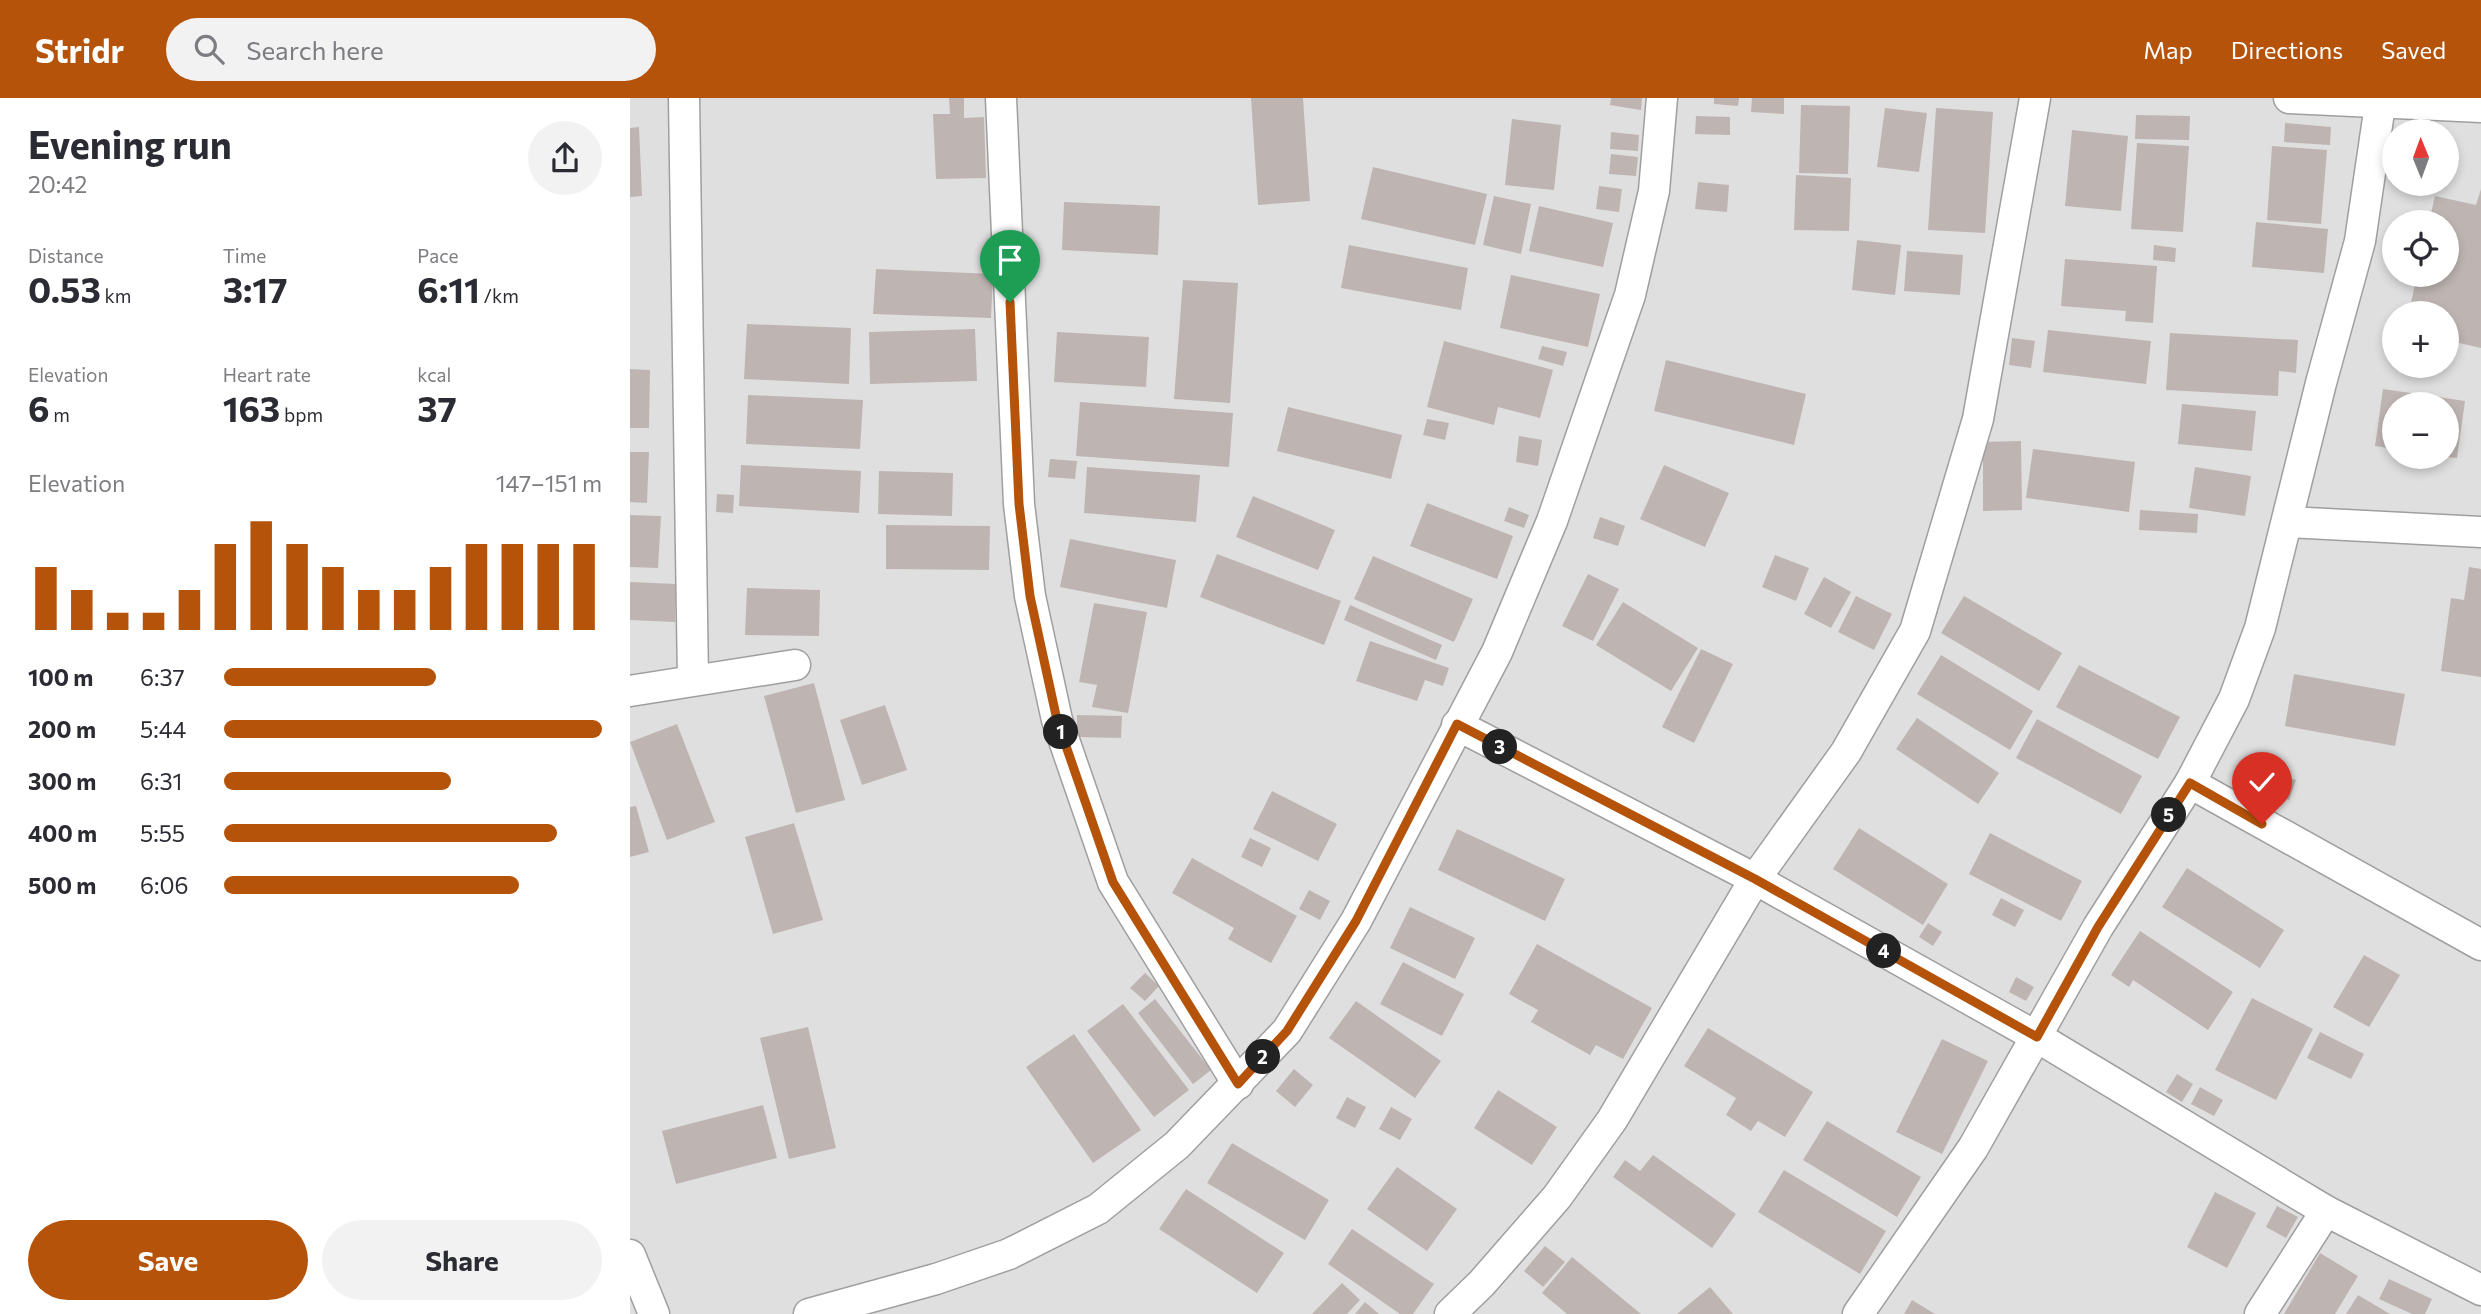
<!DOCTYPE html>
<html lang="en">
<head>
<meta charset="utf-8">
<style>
	body { margin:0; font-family:Commissioner,sans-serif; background:#f2f2f3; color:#2b2b33; height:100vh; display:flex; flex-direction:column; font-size:26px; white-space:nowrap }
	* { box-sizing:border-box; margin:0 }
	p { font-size:23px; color:#7c7c81 }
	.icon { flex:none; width:38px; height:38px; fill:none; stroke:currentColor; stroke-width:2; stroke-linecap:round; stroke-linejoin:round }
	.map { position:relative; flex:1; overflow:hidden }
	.side { display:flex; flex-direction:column; background:#fff; width:630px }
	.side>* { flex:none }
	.needle { width:46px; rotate:359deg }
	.buttons { position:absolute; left:1752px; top:21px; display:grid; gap:14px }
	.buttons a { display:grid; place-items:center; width:77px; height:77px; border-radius:50%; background:#fff; box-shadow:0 4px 10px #0003; font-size:35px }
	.pin { position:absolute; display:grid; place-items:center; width:60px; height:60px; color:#fff; margin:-72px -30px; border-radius:50% 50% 50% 0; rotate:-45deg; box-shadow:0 0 7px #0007 }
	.pin .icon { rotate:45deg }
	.km { position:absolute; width:35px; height:35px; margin:-18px; border-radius:50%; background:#222; color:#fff; font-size:19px; line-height:35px; text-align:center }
	.round { display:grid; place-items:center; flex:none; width:74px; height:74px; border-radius:37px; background:#f2f2f3 }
	.headline { display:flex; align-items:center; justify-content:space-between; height:119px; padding:0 28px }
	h1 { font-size:38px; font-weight:700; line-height:52px }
	.metrics { display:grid; grid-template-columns:repeat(3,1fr); gap:10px; height:119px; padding:7px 28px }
	.metrics div { display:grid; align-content:center }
	.metrics b { font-size:35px; font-weight:700 }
	.metrics small { font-size:19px; font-weight:400 }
	.metrics p { font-size:19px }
	.chart { height:196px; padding:14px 28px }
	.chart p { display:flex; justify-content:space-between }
	.chart svg { width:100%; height:126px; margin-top:7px; stroke:#b45309; stroke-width:6 }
	.action { display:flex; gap:14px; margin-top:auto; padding:14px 28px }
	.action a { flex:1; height:80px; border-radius:42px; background:#b45309; color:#fff; font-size:28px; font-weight:700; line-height:80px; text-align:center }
	.action a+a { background:#f2f2f3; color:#2b2b33 }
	ul { padding:0 28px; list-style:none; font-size:23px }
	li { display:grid; grid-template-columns:112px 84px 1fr; align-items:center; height:52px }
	li i { height:18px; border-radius:9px; background:#b45309 }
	header { display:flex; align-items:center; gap:42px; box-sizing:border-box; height:98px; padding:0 35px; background:#b45309; color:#fff }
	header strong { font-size:33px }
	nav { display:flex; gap:38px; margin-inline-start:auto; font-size:24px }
	.search { width:490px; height:63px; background:#f2f2f3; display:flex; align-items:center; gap:18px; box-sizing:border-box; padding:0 24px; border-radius:38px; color:#7c7c81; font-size:26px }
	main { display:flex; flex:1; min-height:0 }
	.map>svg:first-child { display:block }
	.residential { fill:#e0dfdf; fill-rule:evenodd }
	.building { fill:#beb5b2 }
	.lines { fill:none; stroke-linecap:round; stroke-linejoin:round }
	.minor-casing { stroke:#9f9f9f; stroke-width:33 }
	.minor { stroke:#fff; stroke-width:30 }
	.route-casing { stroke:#fff; stroke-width:14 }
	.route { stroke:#b45309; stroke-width:9 }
</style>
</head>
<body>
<header>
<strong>Stridr</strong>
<div class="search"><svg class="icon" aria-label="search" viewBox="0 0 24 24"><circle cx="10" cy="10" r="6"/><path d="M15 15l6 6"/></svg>Search here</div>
<nav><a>Map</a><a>Directions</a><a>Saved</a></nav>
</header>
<main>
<section class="side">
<div class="headline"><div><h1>Evening run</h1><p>20:42</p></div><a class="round"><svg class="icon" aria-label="share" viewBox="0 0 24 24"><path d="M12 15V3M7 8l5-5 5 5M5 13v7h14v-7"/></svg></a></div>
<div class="metrics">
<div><p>Distance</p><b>0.53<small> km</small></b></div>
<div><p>Time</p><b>3:17</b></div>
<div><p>Pace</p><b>6:11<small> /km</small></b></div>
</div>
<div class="metrics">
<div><p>Elevation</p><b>6<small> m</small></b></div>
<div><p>Heart rate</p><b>163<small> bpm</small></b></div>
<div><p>kcal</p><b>37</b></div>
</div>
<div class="chart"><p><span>Elevation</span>147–151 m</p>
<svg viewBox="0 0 160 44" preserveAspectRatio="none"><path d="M5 44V22M15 44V30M25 44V38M35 44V38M45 44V30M55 44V14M65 44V6M75 44V14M85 44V22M95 44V30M105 44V30M115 44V22M125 44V14M135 44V14M145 44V14M155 44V14"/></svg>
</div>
<ul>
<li><b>100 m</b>6:37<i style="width:56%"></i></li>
<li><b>200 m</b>5:44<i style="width:100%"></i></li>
<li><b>300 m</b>6:31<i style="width:60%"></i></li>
<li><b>400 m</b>5:55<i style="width:88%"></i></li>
<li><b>500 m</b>6:06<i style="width:78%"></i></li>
</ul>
<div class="action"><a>Save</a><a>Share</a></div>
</section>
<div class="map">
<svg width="1851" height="1216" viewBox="0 0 1851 1216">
	<rect width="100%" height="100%" fill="#f1ede9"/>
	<path class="residential" d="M0,0H1851V1216H0ZM1764,33H1816V86H1764ZM1764,124H1816V177H1764ZM1764,215H1816V268H1764ZM1764,306H1816V359H1764Z"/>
	<g class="building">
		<polygon points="319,0 334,0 334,20 354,19 356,80 306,81 303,16 320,16"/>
		<polygon points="621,0 673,0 680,103 628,107"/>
		<polygon points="981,0 1012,0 1011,12 980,7"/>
		<polygon points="1084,0 1109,0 1108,8 1084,6"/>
		<polygon points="1122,0 1154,0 1154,16 1121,14"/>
		<polygon points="1171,7 1220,8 1218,76 1169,75"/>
		<polygon points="1255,10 1297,15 1289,74 1247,69"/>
		<polygon points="1306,10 1363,14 1355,135 1298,132"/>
		<polygon points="1506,17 1560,18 1559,42 1505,41"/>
		<polygon points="1066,18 1100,19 1100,37 1065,36"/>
		<polygon points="882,21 931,27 924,92 875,87"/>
		<polygon points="1655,25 1701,29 1700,47 1654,44"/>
		<polygon points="9,29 12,98 0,99 0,30"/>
		<polygon points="1442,32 1498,38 1491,113 1435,108"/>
		<polygon points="981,34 1009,37 1008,53 980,51"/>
		<polygon points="1507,45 1559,48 1553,134 1501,131"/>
		<polygon points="1642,48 1697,52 1691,126 1637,122"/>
		<polygon points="981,56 1008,59 1006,78 979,76"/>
		<polygon points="743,69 857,96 845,147 731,121"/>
		<polygon points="1166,77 1221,80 1219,133 1164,132"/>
		<polygon points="1068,84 1099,87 1097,114 1065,111"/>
		<polygon points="969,88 992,91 989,114 966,111"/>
		<polygon points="1851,91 1851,250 1816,242 1816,215 1779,214 1787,177 1816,177 1816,124 1799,124 1805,98 1846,107"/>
		<polygon points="864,98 901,106 891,156 853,147"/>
		<polygon points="434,104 530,108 528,157 432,152"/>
		<polygon points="909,108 983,125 973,169 899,153"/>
		<polygon points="1626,124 1698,131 1694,175 1622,169"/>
		<polygon points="1227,142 1271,147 1265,197 1222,192"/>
		<polygon points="719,147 838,170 831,212 711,190"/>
		<polygon points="1524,147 1546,150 1545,164 1523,162"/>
		<polygon points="1277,153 1333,157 1330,197 1274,193"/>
		<polygon points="1435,161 1527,168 1523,225 1495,223 1496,213 1431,208"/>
		<polygon points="246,171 363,176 361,220 243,216"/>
		<polygon points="881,177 970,196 958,249 870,230"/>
		<polygon points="553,182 608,185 600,305 544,301"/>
		<polygon points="117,226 221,230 219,286 114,281"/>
		<polygon points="345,231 347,283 240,286 239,234"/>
		<polygon points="1418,232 1521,243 1516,286 1413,274"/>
		<polygon points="427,234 519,239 516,289 424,284"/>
		<polygon points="1540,235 1668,242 1666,275 1649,273 1648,298 1536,292"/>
		<polygon points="1382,240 1405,243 1401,270 1379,267"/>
		<polygon points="814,243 923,272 910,320 868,309 864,327 797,309"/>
		<polygon points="912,248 937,254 933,268 908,261"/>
		<polygon points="1036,262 1176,296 1164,347 1024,313"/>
		<polygon points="0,271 20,272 19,330 0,330"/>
		<polygon points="1753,291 1835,303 1827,360 1816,359 1816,306 1764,306 1764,351 1745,348"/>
		<polygon points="118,297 233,302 230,351 116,346"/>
		<polygon points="450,304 603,315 599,369 446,358"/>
		<polygon points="1552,306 1626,313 1622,353 1548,346"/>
		<polygon points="658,309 772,337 761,381 647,353"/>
		<polygon points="797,321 819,325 815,342 793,337"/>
		<polygon points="889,338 912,342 908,368 886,364"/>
		<polygon points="1391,343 1392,412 1353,413 1353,344"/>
		<polygon points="1403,351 1505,364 1499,414 1396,400"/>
		<polygon points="0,354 19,354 17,405 0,404"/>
		<polygon points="420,361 447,363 445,381 418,379"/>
		<polygon points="111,367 231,373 229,415 109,408"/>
		<polygon points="1034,367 1099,395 1075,449 1010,421"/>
		<polygon points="457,369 570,377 566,424 454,415"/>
		<polygon points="1565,369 1621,378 1615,418 1559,410"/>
		<polygon points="249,373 323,375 322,418 248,416"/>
		<polygon points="87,396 104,397 103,415 86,414"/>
		<polygon points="623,398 705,432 688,472 606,439"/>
		<polygon points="797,405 883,438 867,481 780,448"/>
		<polygon points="879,409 899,417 894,430 874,423"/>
		<polygon points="1510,412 1568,416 1567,435 1509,432"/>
		<polygon points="0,417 31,418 28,470 0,469"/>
		<polygon points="970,419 995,428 988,448 963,440"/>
		<polygon points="256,427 360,428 359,472 256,471"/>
		<polygon points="440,441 546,462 537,510 430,489"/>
		<polygon points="587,456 711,503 694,547 570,499"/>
		<polygon points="1145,457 1179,470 1166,503 1132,489"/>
		<polygon points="743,458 843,501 824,544 724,501"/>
		<polygon points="1839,469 1851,471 1851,579 1811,573 1821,500 1834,502"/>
		<polygon points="958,476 989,491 963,543 932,528"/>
		<polygon points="1194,479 1221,494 1201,530 1174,516"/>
		<polygon points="0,484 46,486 45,524 0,522"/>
		<polygon points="117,490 190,492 189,538 115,537"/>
		<polygon points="1226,498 1262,516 1244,552 1208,534"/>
		<polygon points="1334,498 1432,555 1409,593 1311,535"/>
		<polygon points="993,504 1068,550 1041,593 966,547"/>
		<polygon points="464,505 517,514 498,615 462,609 467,587 449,584"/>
		<polygon points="720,507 812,547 806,562 714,522"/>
		<polygon points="740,543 819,570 813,588 795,582 787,603 726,583"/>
		<polygon points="1071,551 1103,566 1064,645 1032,629"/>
		<polygon points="1311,557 1403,613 1380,652 1287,596"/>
		<polygon points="1449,567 1550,619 1528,661 1426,609"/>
		<polygon points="1664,576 1775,596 1765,648 1655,628"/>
		<polygon points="184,585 215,702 166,715 134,598"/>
		<polygon points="255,607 277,672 232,687 210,622"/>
		<polygon points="447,617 492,618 491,640 447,639"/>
		<polygon points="1287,620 1369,675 1348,706 1266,651"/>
		<polygon points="1407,621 1512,678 1491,716 1386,660"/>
		<polygon points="47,626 85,724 37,742 0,644"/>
		<polygon points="1636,672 1666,682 1659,702 1629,692"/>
		<polygon points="642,693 707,726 688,763 623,731"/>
		<polygon points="6,708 19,754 0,759 0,709"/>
		<polygon points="164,725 193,822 143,836 115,739"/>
		<polygon points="1229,730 1318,786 1293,827 1203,771"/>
		<polygon points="827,731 935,781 915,823 808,772"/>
		<polygon points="1360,735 1452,783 1431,823 1339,776"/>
		<polygon points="620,740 641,750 632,769 611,759"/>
		<polygon points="562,760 667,818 641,865 598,841 604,830 542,795"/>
		<polygon points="1557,770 1654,832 1630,870 1532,809"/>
		<polygon points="679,792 700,803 690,822 669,811"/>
		<polygon points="1371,800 1394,812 1385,829 1362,817"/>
		<polygon points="780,809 845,840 825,881 760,850"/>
		<polygon points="1298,825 1312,834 1303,848 1289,839"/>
		<polygon points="1510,833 1603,894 1578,932 1503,882 1499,889 1481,877"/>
		<polygon points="907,846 1022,910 993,961 966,947 960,957 901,924 908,912 879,896"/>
		<polygon points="1734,857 1770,877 1739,929 1703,909"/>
		<polygon points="773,864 834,896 812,938 750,906"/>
		<polygon points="515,875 529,888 515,903 500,890"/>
		<polygon points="1386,879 1404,889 1396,903 1379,894"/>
		<polygon points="1622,900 1683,931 1646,1002 1585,972"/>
		<polygon points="525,901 581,972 563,986 508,915"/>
		<polygon points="726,903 811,963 785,1000 699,940"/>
		<polygon points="493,906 559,992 524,1019 457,933"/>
		<polygon points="178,929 206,1050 159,1061 130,940"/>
		<polygon points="1078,930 1183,994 1155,1039 1128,1023 1121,1033 1096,1017 1106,1000 1054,968"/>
		<polygon points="1690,934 1734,956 1721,981 1677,960"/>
		<polygon points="444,936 511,1032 463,1065 396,969"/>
		<polygon points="1312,941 1358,963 1312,1056 1266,1034"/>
		<polygon points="664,971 683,987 665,1009 646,993"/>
		<polygon points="1547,976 1563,986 1552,1004 1536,994"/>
		<polygon points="1570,989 1593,1002 1584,1018 1561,1006"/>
		<polygon points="868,992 927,1029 902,1067 844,1030"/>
		<polygon points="717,999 736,1009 725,1030 706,1020"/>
		<polygon points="133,1007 147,1060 46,1086 32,1033"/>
		<polygon points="761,1009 782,1021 770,1042 749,1031"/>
		<polygon points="1197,1023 1291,1079 1267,1119 1173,1062"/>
		<polygon points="602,1045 699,1102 675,1142 577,1085"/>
		<polygon points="1023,1057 1106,1116 1082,1150 983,1079 995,1062 1010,1073"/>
		<polygon points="767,1069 827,1111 797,1153 737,1111"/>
		<polygon points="1154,1072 1256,1133 1230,1176 1128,1114"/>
		<polygon points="556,1091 654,1155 627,1195 529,1131"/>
		<polygon points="1585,1094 1626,1115 1597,1170 1557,1149"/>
		<polygon points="1647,1108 1668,1119 1656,1140 1636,1129"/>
		<polygon points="722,1131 804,1186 783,1216 770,1216 698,1166"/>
		<polygon points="915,1148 935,1164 913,1189 894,1173"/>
		<polygon points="1690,1155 1728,1178 1705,1216 1654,1216"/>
		<polygon points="942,1159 1011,1216 937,1216 912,1195"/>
		<polygon points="1759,1181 1802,1201 1795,1216 1782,1216 1749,1201"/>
		<polygon points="712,1185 730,1202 717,1216 682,1216"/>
		<polygon points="1080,1189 1103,1216 1047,1216"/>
		<polygon points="1728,1197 1760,1216 1716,1216"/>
		<polygon points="1282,1202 1305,1216 1274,1216"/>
		<polygon points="735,1204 749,1216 725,1216"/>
	</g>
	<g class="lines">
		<defs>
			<g id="minor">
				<polyline points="54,0 63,582"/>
				<polyline points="371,0 389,406 400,498 427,622 483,784 608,986"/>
				<polyline points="1659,0 1851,9"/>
				<polyline points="1658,424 1851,434"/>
				<polyline points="0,593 165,567"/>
				<polyline points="827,627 1125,781 1407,939 1696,1113 1851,1192"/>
				<polyline points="1560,685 1851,847"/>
				<polyline points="0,1157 24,1216"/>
				<polyline points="179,1216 306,1181 379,1156 468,1111 547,1047 657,933 726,823 867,554 922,423 1000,197 1024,93 1032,0"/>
				<polyline points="820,1216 852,1185 927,1099 982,1022 1125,781 1216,654 1285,533 1348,321 1405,0"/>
				<polyline points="1228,1216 1343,1050 1468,829 1560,685 1604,601 1630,530 1691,285 1730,143 1751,0"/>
				<polyline points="1630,1216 1696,1113"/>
			</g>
		</defs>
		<use href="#minor" class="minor-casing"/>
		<use href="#minor" class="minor"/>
	</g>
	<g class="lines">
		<defs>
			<polyline id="route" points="380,204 389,406 400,498 427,622 483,784 608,986 657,933 726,823 827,626 1125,781 1407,939 1468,829 1560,685 1632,726"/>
		</defs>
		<use href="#route" class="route-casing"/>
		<use href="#route" class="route"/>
	</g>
</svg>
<div class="buttons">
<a><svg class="needle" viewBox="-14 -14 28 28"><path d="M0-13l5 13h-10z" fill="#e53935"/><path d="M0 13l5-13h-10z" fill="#7c7c81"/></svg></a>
<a><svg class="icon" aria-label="locate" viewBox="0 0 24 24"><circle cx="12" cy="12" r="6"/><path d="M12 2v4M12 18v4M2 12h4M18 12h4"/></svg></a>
<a>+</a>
<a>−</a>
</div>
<div class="pin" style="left:380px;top:204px;background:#1e9e55"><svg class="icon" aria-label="arrive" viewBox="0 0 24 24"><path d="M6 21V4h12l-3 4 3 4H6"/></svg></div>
<div class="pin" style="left:1632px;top:726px;background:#d93025"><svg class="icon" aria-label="check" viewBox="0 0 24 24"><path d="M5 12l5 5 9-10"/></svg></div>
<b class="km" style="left:431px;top:634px">1</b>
<b class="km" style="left:633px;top:959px">2</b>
<b class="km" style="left:870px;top:649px">3</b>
<b class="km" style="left:1254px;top:853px">4</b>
<b class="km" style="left:1539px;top:717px">5</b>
</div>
</main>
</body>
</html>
